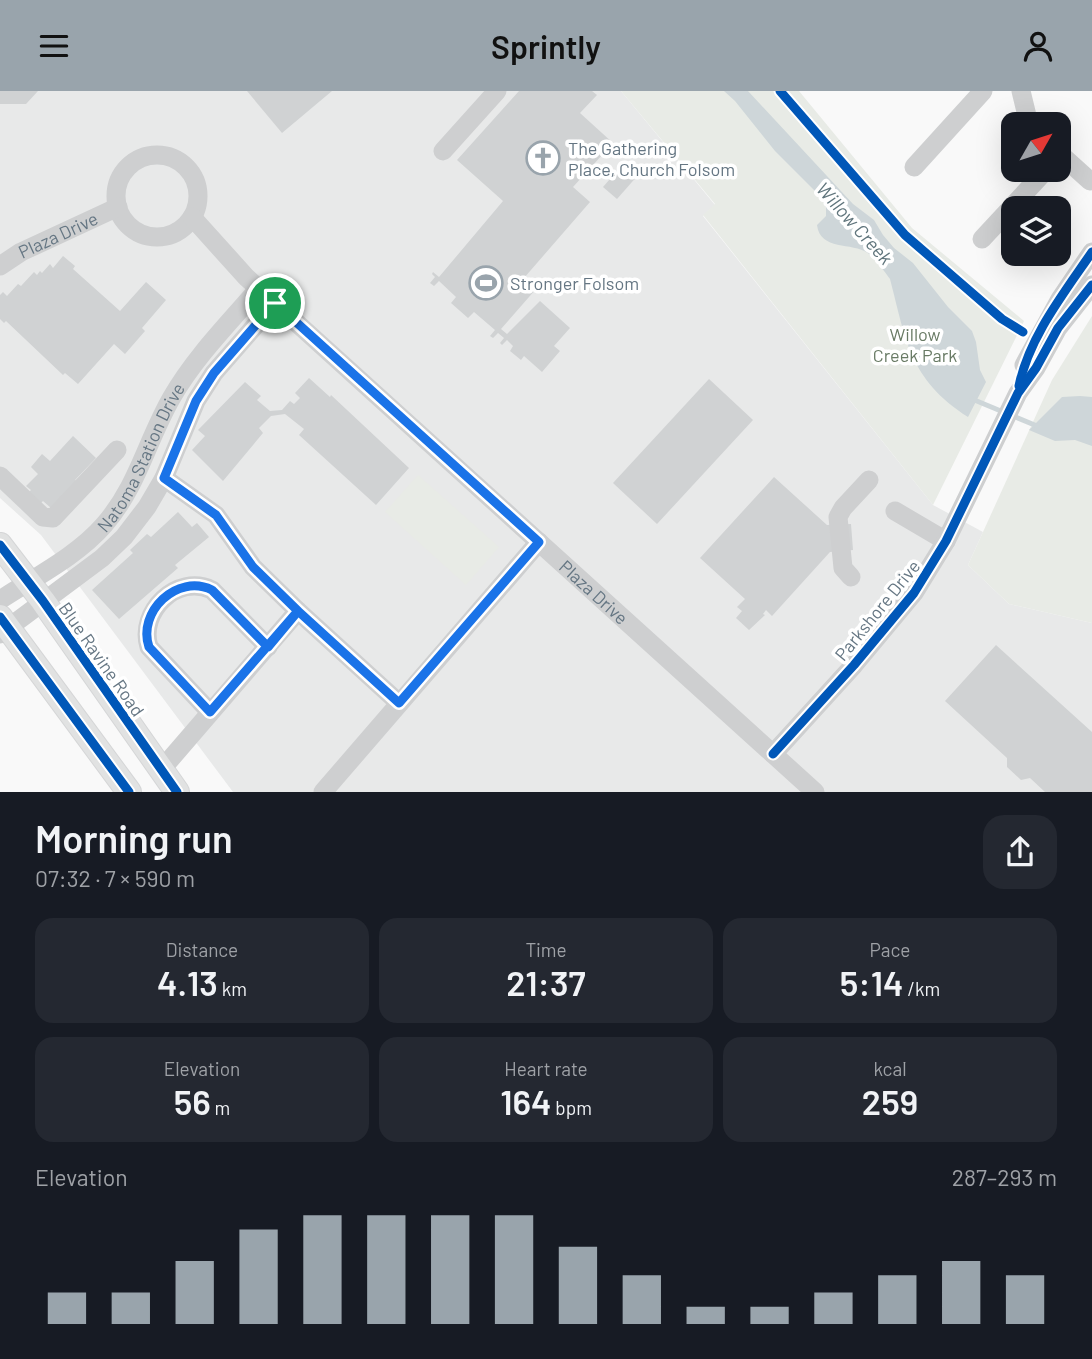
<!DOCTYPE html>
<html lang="en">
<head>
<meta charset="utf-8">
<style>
	body { margin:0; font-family:Barlow,sans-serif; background:#242831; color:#f1f3f6; height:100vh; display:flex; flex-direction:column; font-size:26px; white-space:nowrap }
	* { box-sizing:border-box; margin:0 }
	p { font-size:23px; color:#9ea1a6 }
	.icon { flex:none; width:38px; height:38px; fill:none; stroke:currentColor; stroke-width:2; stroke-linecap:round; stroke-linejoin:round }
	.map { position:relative; height:701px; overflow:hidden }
	.sheet { display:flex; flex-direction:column; background:#171b24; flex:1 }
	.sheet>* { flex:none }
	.needle { width:46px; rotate:51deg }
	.controls { position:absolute; left:1001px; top:21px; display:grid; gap:14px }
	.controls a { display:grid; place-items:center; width:70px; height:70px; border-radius:14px; background:#171b24; box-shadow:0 7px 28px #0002; font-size:35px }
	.pin { position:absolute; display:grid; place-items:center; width:60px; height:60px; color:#fff; margin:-30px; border:4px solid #fff; border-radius:50%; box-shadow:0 2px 7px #0007 }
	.round { display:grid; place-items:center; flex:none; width:74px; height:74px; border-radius:21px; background:#242831 }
	.overview { display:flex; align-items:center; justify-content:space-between; height:119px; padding:0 35px }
	h1 { font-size:38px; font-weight:600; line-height:52px }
	.metrics { display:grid; grid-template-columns:repeat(3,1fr); gap:10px; height:119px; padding:7px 35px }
	.metrics div { display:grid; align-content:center; border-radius:18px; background:#242831; text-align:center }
	.metrics b { font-size:35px; font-weight:600 }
	.metrics small { font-size:19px; font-weight:400 }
	.metrics p { font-size:19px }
	.chart { height:196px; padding:14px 35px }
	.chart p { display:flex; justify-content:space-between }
	.chart svg { width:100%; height:126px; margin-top:7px; stroke:#99a4ac; stroke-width:6 }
	header { display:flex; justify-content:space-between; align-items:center; height:91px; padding:0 35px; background:#99a4ac; color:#111; font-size:32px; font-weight:600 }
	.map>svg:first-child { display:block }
	.built { fill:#e8e9e9 }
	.green { fill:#e8ebe6 }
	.water { fill:#ced6d9 }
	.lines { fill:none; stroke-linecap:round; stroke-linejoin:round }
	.stream { stroke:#ced6d9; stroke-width:5 }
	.building { fill:#d0d2d3 }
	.major-casing { stroke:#d5d6d7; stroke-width:26 }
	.minor { stroke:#cecfd0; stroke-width:19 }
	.major { stroke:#e1e2e2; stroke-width:24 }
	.cycleway-casing { stroke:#fff; stroke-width:13 }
	.cycleway { stroke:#0057b8; stroke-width:9 }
	.route-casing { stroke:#fff; stroke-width:14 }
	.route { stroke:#1a73e8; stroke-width:9 }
	.labels { text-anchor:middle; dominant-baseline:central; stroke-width:7; stroke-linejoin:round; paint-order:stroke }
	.poi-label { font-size:18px; fill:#657683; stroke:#fff; text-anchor:start }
	.street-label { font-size:18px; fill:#657683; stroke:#fff }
	.park-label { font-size:18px; fill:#687a64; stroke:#fff }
	.water-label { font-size:19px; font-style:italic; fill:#60757c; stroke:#fff }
</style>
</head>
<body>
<header><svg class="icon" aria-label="menu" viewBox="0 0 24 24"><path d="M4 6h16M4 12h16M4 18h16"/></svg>Sprintly<svg class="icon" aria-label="person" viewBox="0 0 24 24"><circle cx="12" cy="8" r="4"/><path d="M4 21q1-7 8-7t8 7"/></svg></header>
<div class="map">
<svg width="1092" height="701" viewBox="0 0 1092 701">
	<rect width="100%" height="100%" fill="#f9f9f9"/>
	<polygon class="built" points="0,0 621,0 715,114 703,125 933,414 983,441 968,474 1009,513 1092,532 1092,701 233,701 41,444 0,407"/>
	<g class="green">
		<polygon points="621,0 799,0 912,137 1024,230 933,414 703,124 715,113"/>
		<polygon points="1092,225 1092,532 1009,513 968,474 1052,289"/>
		<polygon points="418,384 499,456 466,494 385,421"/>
	</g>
	<g class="water">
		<path d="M724,0H748L853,113L874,129L883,144L894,157L913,172L948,216L972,240L976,251L980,279L986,291L968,326C909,288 906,249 890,188C884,180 876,168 868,162C852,151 820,160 817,134L826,125V116L821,106L775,60L735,10Z"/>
		<polygon points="1080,305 1092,306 1092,355 1075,349 1055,350 1029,339 1062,306"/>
	</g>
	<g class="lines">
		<polyline class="stream" points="972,308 1037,335"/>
	</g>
	<g class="building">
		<polygon points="0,0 38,0 26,13 0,13"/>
		<polygon points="247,0 332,0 282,42"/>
		<polygon points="519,0 592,0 597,4 580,22 613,52 573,96 590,111 524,187 536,198 501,238 507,243 540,210 570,237 554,255 560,260 542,281 524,265 521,269 510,260 513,255 507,249 502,254 500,252 504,247 498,242 493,247 490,245 495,239 474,221 468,227 451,212 456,206 439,190 434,195 430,192 435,186 432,183 433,181 439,186 503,110 457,69"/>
		<polygon points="625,71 639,83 617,108 603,96"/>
		<polygon points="63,165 75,175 73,178 120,220 146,191 166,209 142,237 145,240 125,263 114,253 78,293 65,282 63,284 6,230 4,232 0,228 0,204 3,201 7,205 18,193 21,195 34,181 37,184 40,180 42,182 50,173 53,177"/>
		<polygon points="309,287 330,306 331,304 409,377 376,414 299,344 304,338 285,323 271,325 259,337 263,342 223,390 192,359 205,345 198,339 245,291 261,305 257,309 270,320 282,319 290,310 294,313 300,307 295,302"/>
		<polygon points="709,288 753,329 657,433 613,392"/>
		<polygon points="73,345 96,367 75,389 80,393 51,417 43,410 38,415 26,404 31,399 26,395 38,383 31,376 42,363 50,370"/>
		<polygon points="774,386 827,434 851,433 853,459 830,461 772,525 766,519 763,523 765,524 749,539 736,527 742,520 737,516 745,508 700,467"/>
		<polygon points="178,421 192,436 197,432 209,446 175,474 178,477 119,528 92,499 133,462 130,459 147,443 151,446"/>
		<polygon points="996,554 1092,641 1092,701 1045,701 1030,687 1021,689 1007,676 1007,667 945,610"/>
	</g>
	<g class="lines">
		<defs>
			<g id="major">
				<polyline points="0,454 43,510 177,701"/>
				<polyline points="0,526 129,701"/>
			</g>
		</defs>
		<use href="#major" class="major-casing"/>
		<g class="minor">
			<polyline points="1021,0 1029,33"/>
			<polyline points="443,60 497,0"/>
			<polyline points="1059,62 1090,90"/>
			<circle cx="157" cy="105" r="41"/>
			<polyline points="914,76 983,0"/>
			<path id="s1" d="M192,126L246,186L815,701"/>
			<polyline points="982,148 1046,79"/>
			<path id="s2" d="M0,175L21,161L118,116"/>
			<polyline points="1024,274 1060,208 1092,161"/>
			<polyline points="0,385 43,426 53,427 117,359"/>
			<polyline points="164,387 216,424 253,476 298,520 399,612"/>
			<polyline points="895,420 946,450"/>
			<polyline points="851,486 843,477 838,426 843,417 869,389"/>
			<path id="s3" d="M0,509C35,486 77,465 104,434C138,395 147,349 172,306C195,266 229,232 259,197"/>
			<polyline points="0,543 102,467 124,446 147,416 164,387 196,310 214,282 275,212"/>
			<path d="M210,621L149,556C138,521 177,482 212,499L268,556"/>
			<polyline points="773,663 854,574 914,502 946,450 1018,302 1036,277 1058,237 1092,194"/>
			<polyline points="161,679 298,520"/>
			<polyline points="323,701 539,451"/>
		</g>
		<use href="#major" class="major"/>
		<defs>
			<g id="cycleway">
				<polyline points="780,0 905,144 1002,228 1023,241"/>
				<path d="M1019,295C1029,246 1064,202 1092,161"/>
				<polyline points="0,454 43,510 177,701"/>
				<polyline points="0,526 129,701"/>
				<polyline points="773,663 854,574 914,502 946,450 1018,302 1036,277 1058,237 1092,194"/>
			</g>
		</defs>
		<use href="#cycleway" class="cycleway-casing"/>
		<use href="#cycleway" class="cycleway"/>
	</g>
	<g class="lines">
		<defs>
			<path id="route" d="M275,212L214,282L196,310L164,387L216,424L253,476L298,520L210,621L149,556C137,521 177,482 212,499L268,556L298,520L399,612L539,451L275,212"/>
		</defs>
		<use href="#route" class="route-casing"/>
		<use href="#route" class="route"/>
	</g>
	<defs>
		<symbol id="church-ring" viewBox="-11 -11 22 22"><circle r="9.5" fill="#fff" stroke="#99a4ac" stroke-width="1.5"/><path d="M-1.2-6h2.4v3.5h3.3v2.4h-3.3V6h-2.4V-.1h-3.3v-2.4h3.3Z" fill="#99a4ac"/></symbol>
		<symbol id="stadium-ring" viewBox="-11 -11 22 22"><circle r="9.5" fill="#fff" stroke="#99a4ac" stroke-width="1.5"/><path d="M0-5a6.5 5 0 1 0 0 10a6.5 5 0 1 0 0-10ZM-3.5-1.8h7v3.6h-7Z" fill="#99a4ac"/></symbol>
	</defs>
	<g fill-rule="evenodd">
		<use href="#church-ring" x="524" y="48" width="38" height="38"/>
		<use href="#stadium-ring" x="467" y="173" width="38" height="38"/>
	</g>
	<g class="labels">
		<g class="poi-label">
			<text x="568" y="57">The Gathering<tspan x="568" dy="21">Place, Church Folsom</tspan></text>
			<text x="510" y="192">Stronger Folsom</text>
		</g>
		<g class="street-label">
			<text stroke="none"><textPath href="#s2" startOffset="66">Plaza Drive</textPath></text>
			<text stroke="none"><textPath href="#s3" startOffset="206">Natoma Station Drive</textPath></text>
			<text stroke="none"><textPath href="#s1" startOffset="550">Plaza Drive</textPath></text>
			<text transform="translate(877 519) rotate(-51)">Parkshore Drive</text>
			<text transform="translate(102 568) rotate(55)">Blue Ravine Road</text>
		</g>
		<g class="park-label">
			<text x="915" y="243">Willow<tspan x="915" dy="21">Creek Park</tspan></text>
		</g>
		<g class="water-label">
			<text transform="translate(855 132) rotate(48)">Willow Creek</text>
		</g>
	</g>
</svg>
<div class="controls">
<a><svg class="needle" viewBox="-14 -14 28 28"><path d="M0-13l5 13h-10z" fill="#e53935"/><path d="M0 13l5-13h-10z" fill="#9ea1a6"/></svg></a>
<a><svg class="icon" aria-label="layers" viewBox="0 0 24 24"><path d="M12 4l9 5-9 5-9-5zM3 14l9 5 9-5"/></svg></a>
</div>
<div class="pin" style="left:275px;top:212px;background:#1e9e55"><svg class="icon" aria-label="arrive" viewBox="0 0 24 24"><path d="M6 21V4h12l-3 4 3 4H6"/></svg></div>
</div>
<section class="sheet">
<div class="overview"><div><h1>Morning run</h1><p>07:32 · 7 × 590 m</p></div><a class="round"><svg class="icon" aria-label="share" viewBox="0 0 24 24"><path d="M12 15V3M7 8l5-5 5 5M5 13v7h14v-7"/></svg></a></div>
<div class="metrics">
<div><p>Distance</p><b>4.13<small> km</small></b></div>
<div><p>Time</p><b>21:37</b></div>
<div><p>Pace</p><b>5:14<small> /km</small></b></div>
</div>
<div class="metrics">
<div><p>Elevation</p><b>56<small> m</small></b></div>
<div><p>Heart rate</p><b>164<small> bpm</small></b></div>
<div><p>kcal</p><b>259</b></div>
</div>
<div class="chart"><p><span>Elevation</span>287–293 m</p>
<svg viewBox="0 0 160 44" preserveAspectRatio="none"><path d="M5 44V33M15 44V33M25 44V22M35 44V11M45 44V6M55 44V6M65 44V6M75 44V6M85 44V17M95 44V27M105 44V38M115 44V38M125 44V33M135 44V27M145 44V22M155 44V27"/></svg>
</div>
</section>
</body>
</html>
